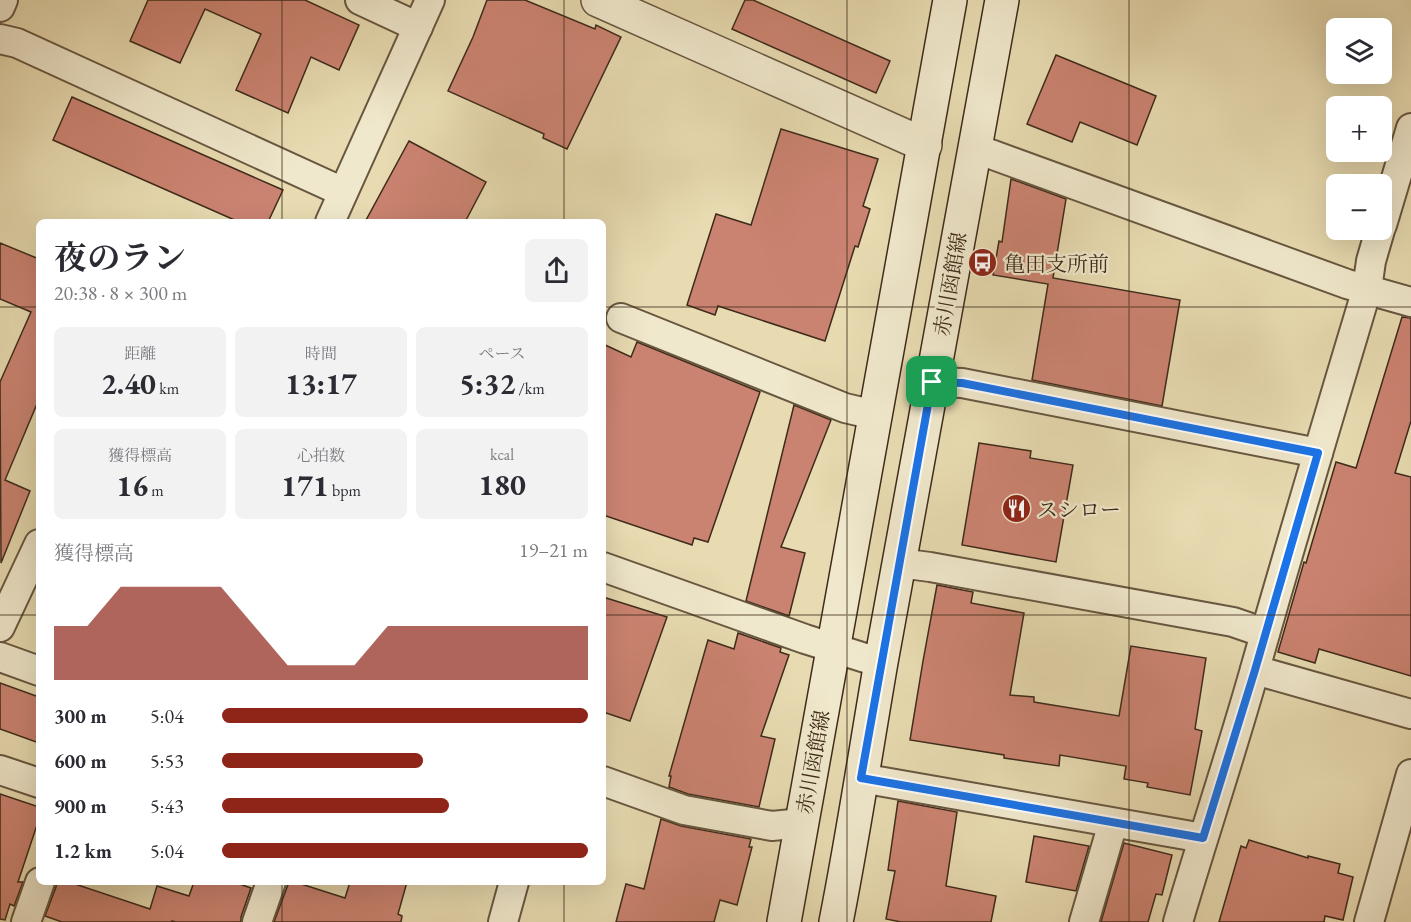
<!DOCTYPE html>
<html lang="ja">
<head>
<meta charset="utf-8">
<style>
	body { margin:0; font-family:"EB Garamond","Noto Serif JP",serif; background:#f2f2f3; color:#2b2b33; height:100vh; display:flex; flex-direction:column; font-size:22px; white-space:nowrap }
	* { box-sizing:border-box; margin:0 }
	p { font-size:20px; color:#7c7c81 }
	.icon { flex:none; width:33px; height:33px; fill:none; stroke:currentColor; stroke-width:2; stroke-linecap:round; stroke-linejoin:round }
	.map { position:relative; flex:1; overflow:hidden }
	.side { position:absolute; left:36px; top:219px; width:570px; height:666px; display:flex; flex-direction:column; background:#fff; border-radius:9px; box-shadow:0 6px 24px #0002 }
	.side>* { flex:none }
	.buttons { position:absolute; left:1326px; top:18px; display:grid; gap:12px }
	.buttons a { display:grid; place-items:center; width:66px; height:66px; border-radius:9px; background:#fff; box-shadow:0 6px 24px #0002; font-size:30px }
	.pin { position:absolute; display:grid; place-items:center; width:51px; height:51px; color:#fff; margin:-26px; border-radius:12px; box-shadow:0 3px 9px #0006 }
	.round { display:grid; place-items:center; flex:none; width:63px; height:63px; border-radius:9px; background:#f2f2f3 }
	.overview { display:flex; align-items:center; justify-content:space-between; height:102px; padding:0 18px }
	h1 { font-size:33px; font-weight:700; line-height:45px }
	.stats { display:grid; grid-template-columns:repeat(3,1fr); gap:9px; height:102px; padding:6px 18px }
	.stats div { display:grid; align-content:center; border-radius:9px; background:#f2f2f3; text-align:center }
	.stats b { font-size:30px; font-weight:700 }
	.stats small { font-size:16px; font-weight:400 }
	.stats p { font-size:16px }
	.chart { height:168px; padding:12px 18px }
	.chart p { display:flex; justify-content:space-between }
	.chart svg { width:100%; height:108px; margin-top:6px; fill:#8f2418; opacity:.7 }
	ul { padding:0 18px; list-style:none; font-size:20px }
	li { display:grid; grid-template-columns:96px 72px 1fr; align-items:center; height:45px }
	li i { height:15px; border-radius:8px; background:#8f2418 }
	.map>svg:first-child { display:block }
	.building { fill:#cb8371; stroke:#3e2b1b; stroke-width:1.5 }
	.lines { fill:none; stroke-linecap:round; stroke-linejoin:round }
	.minor-casing { stroke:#685740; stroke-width:32 }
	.tertiary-casing { stroke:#685740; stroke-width:36 }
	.secondary-casing { stroke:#3e2b1b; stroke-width:36 }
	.minor { stroke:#f0e8cc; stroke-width:28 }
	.tertiary { stroke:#f0e8cc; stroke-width:33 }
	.secondary { stroke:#f0e8cc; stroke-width:33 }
	.route-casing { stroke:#fff; stroke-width:12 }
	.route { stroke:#1a73e8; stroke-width:8 }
	.grid { fill:none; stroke:#3e2b1b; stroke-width:1.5; stroke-opacity:0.55 }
	.labels { text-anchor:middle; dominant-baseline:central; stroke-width:4.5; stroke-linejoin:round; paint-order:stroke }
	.poi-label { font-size:21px; fill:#3e2b1b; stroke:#f0e8cc; text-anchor:start }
	.street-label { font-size:21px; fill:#3e2b1b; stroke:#f0e8cc }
</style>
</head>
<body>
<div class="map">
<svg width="1411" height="922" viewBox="0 0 1411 922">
	<rect width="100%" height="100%" fill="#e8dbb1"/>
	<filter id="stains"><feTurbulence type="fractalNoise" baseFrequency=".00333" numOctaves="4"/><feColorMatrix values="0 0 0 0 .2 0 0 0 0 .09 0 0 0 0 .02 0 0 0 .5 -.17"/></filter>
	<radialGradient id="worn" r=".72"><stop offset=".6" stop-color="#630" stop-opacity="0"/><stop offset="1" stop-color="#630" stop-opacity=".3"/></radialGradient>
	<g class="building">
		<polygon points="148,0 305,0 359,25 339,70 311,57 288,113 236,90 261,34 205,9 180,63 130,41"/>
		<polygon points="487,0 525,0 595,29 596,25 621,37 567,149 543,138 544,134 448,91 473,37"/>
		<polygon points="745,0 753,0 890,61 876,93 732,29"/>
		<polygon points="1056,55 1156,96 1137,145 1080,122 1072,142 1027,124"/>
		<polygon points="72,97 283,190 268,222 239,222 53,140"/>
		<polygon points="781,129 878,159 863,206 870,209 858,247 855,246 825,341 718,306 715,315 687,305 716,214 751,225"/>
		<polygon points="409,141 486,182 465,222 365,222"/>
		<polygon points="1011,179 1066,199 1053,278 1180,300 1162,406 1032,380 1048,284 993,275 999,241 1002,242"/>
		<polygon points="0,243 39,259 39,399 5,480 30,491 1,563 0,382 31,312 0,299"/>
		<polygon points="1402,317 1411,318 1411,421 1395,473 1411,477 1411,676 1319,649 1315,663 1278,652 1304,562 1306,563 1336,462 1356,468"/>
		<polygon points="637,342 760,392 708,542 694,538 692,545 603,515 603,344 631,357"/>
		<polygon points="794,405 831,420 781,547 805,553 789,616 746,601"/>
		<polygon points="979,443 1031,451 1030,458 1073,465 1056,562 962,545"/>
		<polygon points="937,585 973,592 971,603 1024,613 1010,695 1034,697 1034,702 1119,716 1131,646 1206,658 1195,729 1202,731 1190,795 1147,787 1148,783 1124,779 1126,766 1060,755 1059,766 1004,758 1004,755 910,740 923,661"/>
		<polygon points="603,597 667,617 630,721 603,712"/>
		<polygon points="738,633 781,648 780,652 789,655 761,736 775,739 759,807 688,794 669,787 671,776 669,776 708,640 734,649"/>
		<polygon points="0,683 39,697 39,743 0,729"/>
		<polygon points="0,794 39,807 39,819 18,882 23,882 14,906 10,904 5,920 0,919"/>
		<polygon points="898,801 957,812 946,886 996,896 991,922 901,922 886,919 895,871 888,870"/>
		<polygon points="661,819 681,826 751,839 749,847 752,847 737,905 720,900 714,922 616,922 626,884 644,889"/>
		<polygon points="1034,836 1089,846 1076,891 1026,882"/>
		<polygon points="1249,840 1308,858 1308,856 1340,864 1338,873 1353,877 1343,920 1325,916 1324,922 1219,922 1241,846 1246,848"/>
		<polygon points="1124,843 1172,855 1162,895 1156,894 1148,922 1101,922"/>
		<polygon points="56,882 69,882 150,909 157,886 189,896 194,882 234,882 251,888 241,917 241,922 176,922 172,921 172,922 62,922 45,916 56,887"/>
		<polygon points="289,882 295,882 345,898 350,882 407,882 398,914 402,916 401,922 274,922"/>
	</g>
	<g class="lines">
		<defs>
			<g id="minor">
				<polyline points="360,0 418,27"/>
				<polyline points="0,7 3,0"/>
				<polyline points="0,39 17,43 343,192"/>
				<polyline points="974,148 1347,284 1411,302"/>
				<polyline points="330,222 430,0"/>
				<polyline points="1382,225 1411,128"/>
				<polyline points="621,318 845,408 875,415"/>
				<polyline points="932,382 962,383 1318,453"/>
				<polyline points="899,563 930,567 1233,622 1265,633"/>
				<polyline points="603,567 805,639 881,663"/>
				<polyline points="0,627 39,544"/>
				<polyline points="0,657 39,671"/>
				<polyline points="1255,670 1411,714"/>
				<polyline points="0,770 39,783"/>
				<polyline points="861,778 1203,838"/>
				<polyline points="603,781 684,810 772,826 802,823"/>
				<polyline points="26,922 40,882"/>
				<polyline points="257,922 271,882"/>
				<polyline points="503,922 514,882"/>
				<polyline points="1084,922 1113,823"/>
				<path d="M1178,922C1203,837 1231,754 1255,669C1291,542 1329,416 1367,289L1371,261L1380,230"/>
				<polyline points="1369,922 1411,774"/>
			</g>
			<polyline id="tertiary" points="598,0 925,145"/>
			<g id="secondary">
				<polyline points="784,922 950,0"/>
				<path d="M836,922C853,836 866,749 881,662C921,441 960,220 1002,0"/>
			</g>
		</defs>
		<use href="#minor" class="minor-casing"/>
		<use href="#tertiary" class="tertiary-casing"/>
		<use href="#secondary" class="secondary-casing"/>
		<use href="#minor" class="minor"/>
		<use href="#tertiary" class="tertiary"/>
		<use href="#secondary" class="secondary"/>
	</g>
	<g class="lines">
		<defs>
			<polygon id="route" points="932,382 962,383 1318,453 1255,670 1203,838 861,778"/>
		</defs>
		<use href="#route" class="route-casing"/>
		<use href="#route" class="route"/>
	</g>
	<path class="grid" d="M282,0V222M564,0V222M847,0V922M1129,0V922M0,307H39M603,307H1411M0,615H39M603,615H1411M282,882V922M564,882V922"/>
	<defs>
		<symbol id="bus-disc" viewBox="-11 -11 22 22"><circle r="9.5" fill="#8f2418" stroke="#f0e8cc"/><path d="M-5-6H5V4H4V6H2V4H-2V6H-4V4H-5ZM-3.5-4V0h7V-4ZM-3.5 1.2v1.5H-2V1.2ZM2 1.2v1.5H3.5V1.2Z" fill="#fff"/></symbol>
		<symbol id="restaurant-disc" viewBox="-11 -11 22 22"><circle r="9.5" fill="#8f2418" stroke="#f0e8cc"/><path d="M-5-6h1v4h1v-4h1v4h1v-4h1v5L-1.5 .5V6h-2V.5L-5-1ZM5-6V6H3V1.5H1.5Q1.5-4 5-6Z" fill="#fff"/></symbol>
	</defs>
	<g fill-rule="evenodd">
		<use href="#bus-disc" x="966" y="246" width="33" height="33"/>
		<use href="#restaurant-disc" x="1000" y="492" width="33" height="33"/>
	</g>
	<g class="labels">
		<g class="poi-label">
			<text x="1004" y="263">亀田支所前</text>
			<text x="1037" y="509">スシロー</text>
		</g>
		<g class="street-label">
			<text transform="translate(950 284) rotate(-80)">赤川函館線</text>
			<text transform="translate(813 762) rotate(-80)">赤川函館線</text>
		</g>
	</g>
	<rect width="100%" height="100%" filter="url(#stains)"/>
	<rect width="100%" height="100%" fill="url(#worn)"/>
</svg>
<div class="buttons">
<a><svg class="icon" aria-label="layers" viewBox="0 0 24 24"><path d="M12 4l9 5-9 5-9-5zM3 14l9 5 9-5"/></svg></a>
<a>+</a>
<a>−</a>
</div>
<div class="pin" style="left:932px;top:382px;background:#1e9e55"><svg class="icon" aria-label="arrive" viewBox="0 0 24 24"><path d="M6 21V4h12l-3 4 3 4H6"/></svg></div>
<section class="side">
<div class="overview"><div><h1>夜のラン</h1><p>20:38 · 8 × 300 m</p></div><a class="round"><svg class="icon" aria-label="share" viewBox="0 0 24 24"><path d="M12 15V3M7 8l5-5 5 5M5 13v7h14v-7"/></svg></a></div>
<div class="stats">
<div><p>距離</p><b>2.40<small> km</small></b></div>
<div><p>時間</p><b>13:17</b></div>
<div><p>ペース</p><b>5:32<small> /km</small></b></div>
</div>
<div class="stats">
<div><p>獲得標高</p><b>16<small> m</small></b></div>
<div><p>心拍数</p><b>171<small> bpm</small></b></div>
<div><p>kcal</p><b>180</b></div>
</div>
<div class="chart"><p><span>獲得標高</span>19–21 m</p>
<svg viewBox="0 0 160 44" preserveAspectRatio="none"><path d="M0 44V22L10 22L20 6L30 6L40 6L50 6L60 22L70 38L80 38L90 38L100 22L110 22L120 22L130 22L140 22L150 22L160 22V44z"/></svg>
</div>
<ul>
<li><b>300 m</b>5:04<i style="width:100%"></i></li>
<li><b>600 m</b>5:53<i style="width:55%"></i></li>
<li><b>900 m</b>5:43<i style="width:62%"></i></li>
<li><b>1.2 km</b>5:04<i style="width:100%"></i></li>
</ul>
</section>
</div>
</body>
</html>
